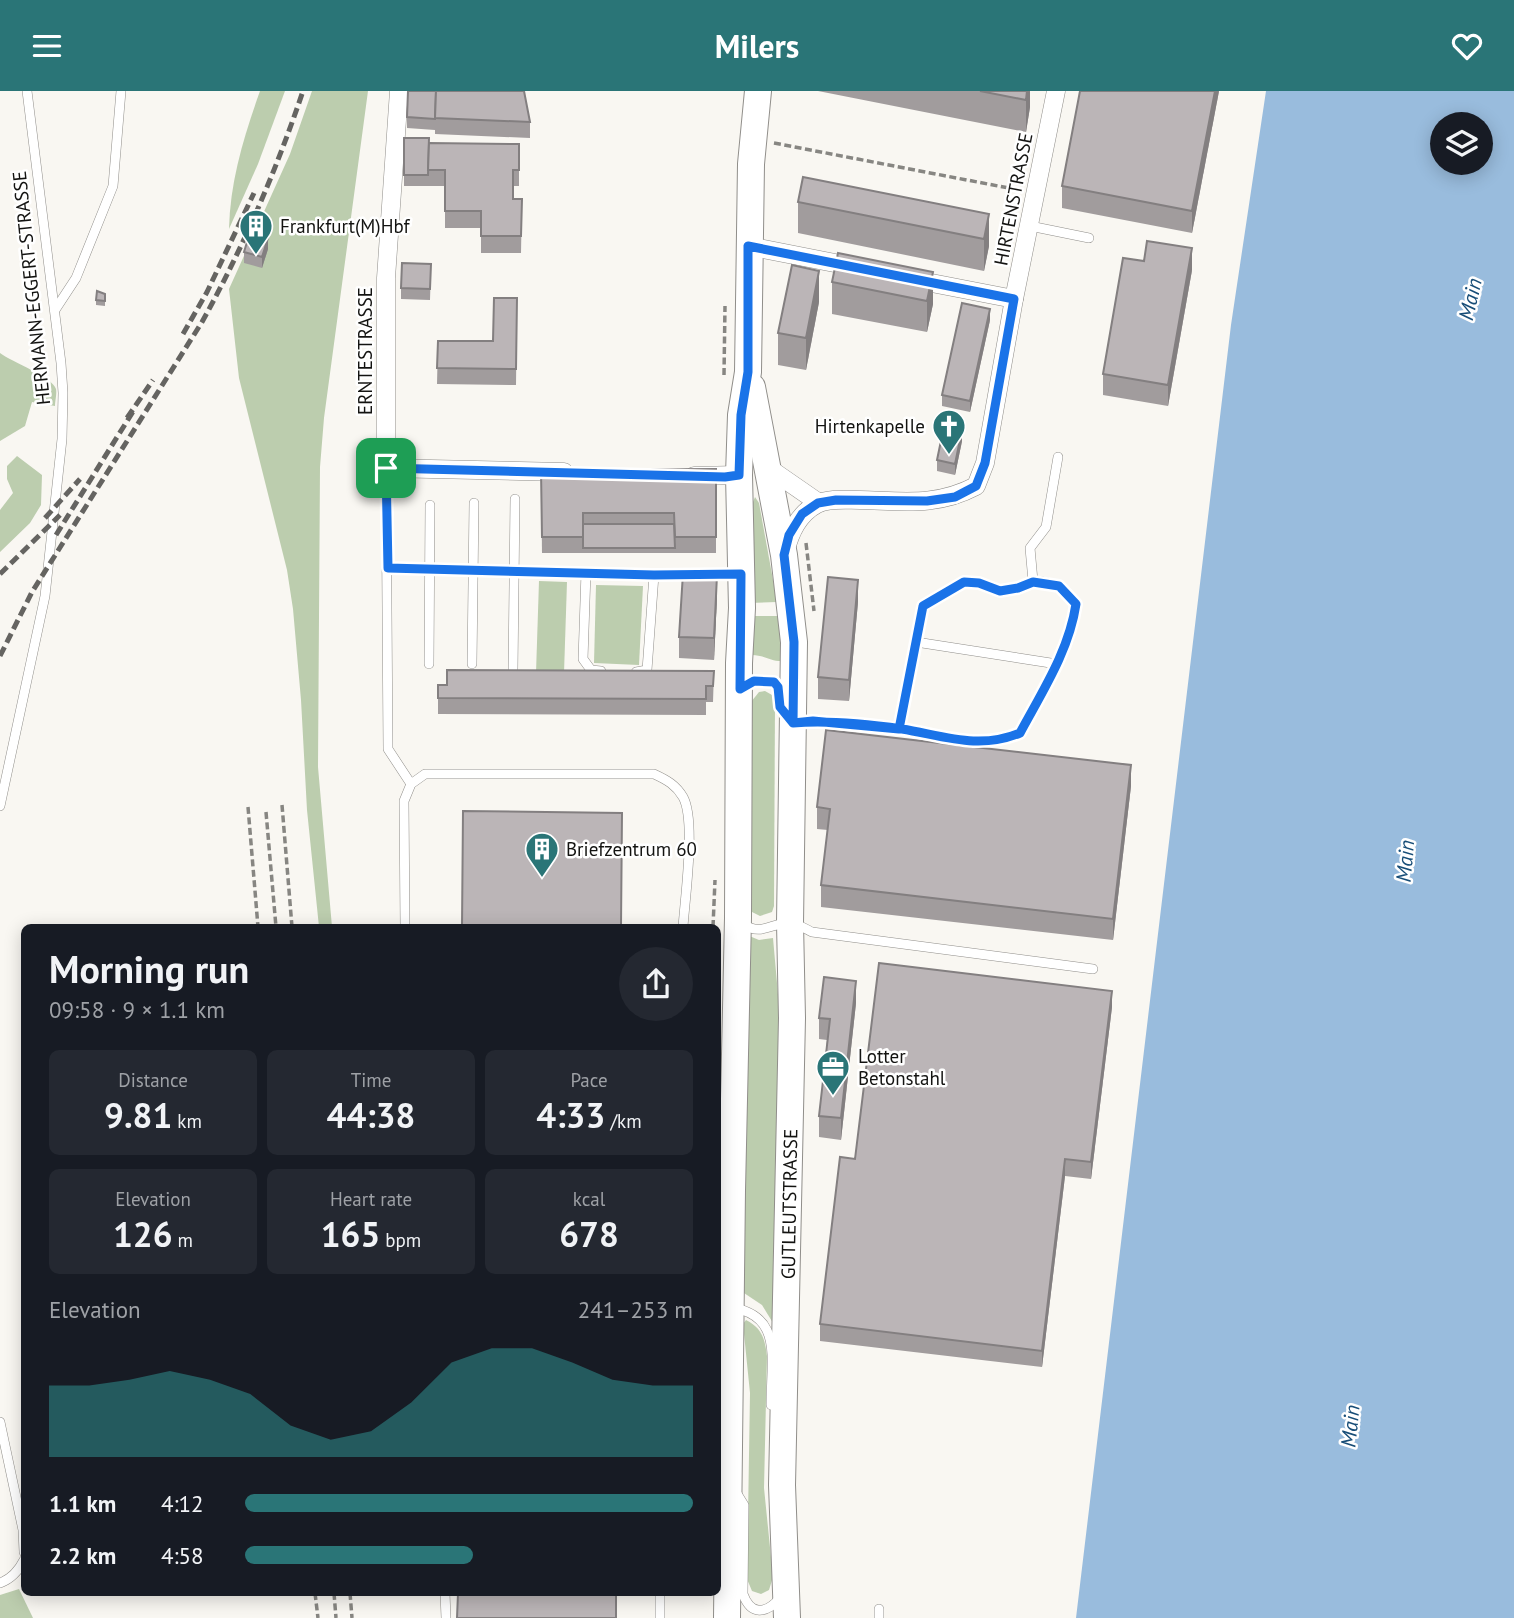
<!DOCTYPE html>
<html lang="en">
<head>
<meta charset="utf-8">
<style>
	body { margin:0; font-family:"PT Sans",sans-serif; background:#242831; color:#f1f3f6; height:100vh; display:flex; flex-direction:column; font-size:26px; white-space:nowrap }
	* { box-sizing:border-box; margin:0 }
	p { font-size:23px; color:#9ea1a6 }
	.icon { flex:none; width:38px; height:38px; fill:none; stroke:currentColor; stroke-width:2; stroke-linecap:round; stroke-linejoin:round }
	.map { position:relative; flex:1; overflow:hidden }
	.panel { position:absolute; left:21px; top:833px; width:700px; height:672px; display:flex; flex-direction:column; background:#171b24; border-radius:10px; box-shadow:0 4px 18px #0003 }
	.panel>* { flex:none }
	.fabs { position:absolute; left:1430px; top:21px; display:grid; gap:14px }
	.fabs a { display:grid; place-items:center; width:63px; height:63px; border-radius:50%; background:#171b24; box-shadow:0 4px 18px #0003; font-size:35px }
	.pin { position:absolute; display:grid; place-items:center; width:60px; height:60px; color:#fff; margin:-30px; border-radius:14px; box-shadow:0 4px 10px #0006 }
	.round { display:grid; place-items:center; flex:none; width:74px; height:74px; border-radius:37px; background:#242831 }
	.head { display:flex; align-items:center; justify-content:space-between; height:119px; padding:0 28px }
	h1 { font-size:38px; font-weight:600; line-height:52px }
	.figures { display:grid; grid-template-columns:repeat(3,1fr); gap:10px; height:119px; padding:7px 28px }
	.figures div { display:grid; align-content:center; border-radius:10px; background:#242831; text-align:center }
	.figures b { font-size:35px; font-weight:600 }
	.figures small { font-size:19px; font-weight:400 }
	.figures p { font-size:19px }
	.chart { height:196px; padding:14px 28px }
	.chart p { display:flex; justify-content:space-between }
	.chart svg { width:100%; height:126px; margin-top:7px; fill:#2a7577; opacity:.7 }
	ul { padding:0 28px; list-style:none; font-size:23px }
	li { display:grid; grid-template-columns:112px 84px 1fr; align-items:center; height:52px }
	li i { height:18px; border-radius:9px; background:#2a7577 }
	header { display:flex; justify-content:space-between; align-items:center; height:91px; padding:0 28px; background:#2a7577; color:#fff; font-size:32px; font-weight:600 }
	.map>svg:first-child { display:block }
	.green { fill:#bccdae }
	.water { fill:#99bcdd; fill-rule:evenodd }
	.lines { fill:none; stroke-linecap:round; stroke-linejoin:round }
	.service-casing { stroke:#908e8a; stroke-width:10 }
	.minor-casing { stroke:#908e8a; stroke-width:19 }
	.secondary-casing { stroke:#908e8a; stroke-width:28 }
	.path { stroke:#878682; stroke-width:3.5; stroke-dasharray:7 3.5; stroke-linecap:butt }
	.service { stroke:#fff; stroke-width:9 }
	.minor { stroke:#fff; stroke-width:18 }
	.secondary { stroke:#fff; stroke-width:26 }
	.rail { stroke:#656461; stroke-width:5; stroke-dasharray:10 5; stroke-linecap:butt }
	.wall { fill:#a19c9d }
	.shaded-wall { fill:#837f80 }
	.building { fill:#bbb5b7; stroke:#837f80; stroke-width:2 }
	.route-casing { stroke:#fff; stroke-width:14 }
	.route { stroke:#1a73e8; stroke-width:9 }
	.labels { text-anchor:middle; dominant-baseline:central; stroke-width:5; stroke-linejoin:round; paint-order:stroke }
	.street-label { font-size:19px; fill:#131311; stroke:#fff }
	.poi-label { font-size:19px; fill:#131311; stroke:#fff; text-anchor:start }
	.water-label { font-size:21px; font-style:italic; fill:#174d77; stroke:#fff }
</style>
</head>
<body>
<header><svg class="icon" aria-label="menu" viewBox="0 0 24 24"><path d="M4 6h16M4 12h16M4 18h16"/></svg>Milers<svg class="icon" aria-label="heart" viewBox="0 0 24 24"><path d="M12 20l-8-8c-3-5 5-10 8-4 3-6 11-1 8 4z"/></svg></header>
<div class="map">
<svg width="1514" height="1527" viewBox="0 0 1514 1527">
	<rect width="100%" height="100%" fill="#f9f7f2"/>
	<g class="green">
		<path d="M260,0H285L258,73L229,138C230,90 244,45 260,0Z"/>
		<polygon points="312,0 368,0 324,327 320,376 318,676 332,836 319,836 307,719 301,609 293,518 287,479 239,287 229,198 290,63"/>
		<path d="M0,262C12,271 53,286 56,298C57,303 55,310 55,315L32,311L25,335L0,350Z"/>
		<polygon points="17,365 42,384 41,414 30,432 0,461 0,419 13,402 7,388 7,375"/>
		<polygon points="755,406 759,412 777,511 749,512 753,411"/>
		<polygon points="539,490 567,491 564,582 536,582"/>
		<polygon points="596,494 643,495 639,574 594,572"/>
		<path d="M751,525H778L783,570C771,571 763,563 750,564Z"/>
		<polygon points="765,600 772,604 775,611 774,815 772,821 760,825 748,819 751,611 759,601"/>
		<polygon points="747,844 759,849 773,847 780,926 773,1232 762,1214 744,1202"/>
		<path d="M746,1229C762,1237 765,1248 767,1265L764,1397L773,1486L769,1499L761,1503L752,1500L747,1488L750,1302L743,1233Z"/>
		<polygon points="19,1498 33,1527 0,1527 0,1504"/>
	</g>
	<path class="water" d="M1266,0H1514V1527H1076L1231,234ZM1442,33H1480V72H1442Z"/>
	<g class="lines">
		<defs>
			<g id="service">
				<polyline points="1030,135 1089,147"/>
				<polyline points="55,219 76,187 113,95 121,0"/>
				<polyline points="386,377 388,658 411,693"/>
				<polyline points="388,477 694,485"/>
				<polyline points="586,481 583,568 591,579 601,580"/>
				<polyline points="708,485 739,483"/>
				<polyline points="1033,490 1030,457 1046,436 1058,366"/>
				<polyline points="916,551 1057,573"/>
				<polyline points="429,573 430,414"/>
				<polyline points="472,573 474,412"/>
				<polyline points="513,580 515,408"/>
				<polyline points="636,581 647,579 654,484"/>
				<path d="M744,595L754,590L774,591L778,596L780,616L793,632C828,629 867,633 902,638C944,645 979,659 1020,642C1042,601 1069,560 1076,513C1065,499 1048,486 1029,492C1020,495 1009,502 998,500C987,498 978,490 966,491C956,492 933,509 923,515L899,638"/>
				<polyline points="0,715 45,505 62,348 63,302 61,272 27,0"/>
				<path d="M744,833C760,846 773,831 790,832C796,832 806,838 812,841L1093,878"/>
				<path d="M405,836L404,710L411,693L425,683H654C667,689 676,694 683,706C696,729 685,807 683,836"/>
				<path d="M718,1215C785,1218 771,1264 771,1314"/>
				<polyline points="0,1331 23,1439 24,1461"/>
				<path d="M736,1401L744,1414L743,1503C751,1525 766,1523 780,1507"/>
				<path d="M0,1492C11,1488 19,1479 24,1469"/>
				<polyline points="445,1502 446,1527"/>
				<polyline points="660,1527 660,1502"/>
				<polyline points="879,1527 879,1518"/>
			</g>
			<g id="minor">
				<polyline points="399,0 386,187 386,377 564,381"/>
				<polyline points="748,155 860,177"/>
				<polyline points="911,188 1014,208"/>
				<polyline points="767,376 819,412"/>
				<polyline points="694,385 739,384"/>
				<path d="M785,461C790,442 798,423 817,413C829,407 846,409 860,409C903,410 936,416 976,395L985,372L1014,208L1056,0"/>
			</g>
			<g id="secondary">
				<polyline points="752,296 784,464 794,551 790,832 792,927 782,1394 787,1527"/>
				<polyline points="727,1527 732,1099 738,827 739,572 742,517 739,384 741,324 748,281 751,73 758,0"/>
			</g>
		</defs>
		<use href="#service" class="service-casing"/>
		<use href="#minor" class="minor-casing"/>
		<use href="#secondary" class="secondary-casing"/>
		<g class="path">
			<polyline points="774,52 1019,99"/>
			<polyline points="724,284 725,215"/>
			<polyline points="806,452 814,520"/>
			<polyline points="282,714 292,836"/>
			<polyline points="248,716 258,836"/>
			<polyline points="266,721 276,836"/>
			<polyline points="713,836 715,789"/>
			<polyline points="315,1502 318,1527"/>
			<polyline points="334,1502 336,1527"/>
			<polyline points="350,1502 352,1527"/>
		</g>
		<use href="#service" class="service"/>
		<use href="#minor" class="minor"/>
		<use href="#secondary" class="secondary"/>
		<g class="rail">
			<polyline points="183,243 207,201 254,102"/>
			<polyline points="127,327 153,289"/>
			<polyline points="45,427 80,388"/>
			<polyline points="56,444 134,319"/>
			<polyline points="0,483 60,424"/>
			<path d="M0,565L32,501L202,231C243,157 276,80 303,0"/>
		</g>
	</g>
	<g class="wall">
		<polygon points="818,0 1030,0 1030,16 1026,41"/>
		<polygon points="1219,0 1192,142 1062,117 1062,95"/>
		<polygon points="407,26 530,31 530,47 435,43 435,39 407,37"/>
		<polygon points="404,47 429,52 519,53 519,95 513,95 513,108 522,108 521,162 481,162 481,137 445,137 445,95 404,95"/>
		<polygon points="798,111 989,123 989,155 984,180 798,142"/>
		<polygon points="268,158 262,177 244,172 244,161"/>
		<polygon points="838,162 933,213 927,241 832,223 832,191"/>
		<polygon points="431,173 430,209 401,208 401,197"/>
		<polygon points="1192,179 1168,315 1103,304 1103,283"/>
		<polygon points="105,203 105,215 96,214 96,209"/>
		<polygon points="517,207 516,294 437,293 438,250 493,250"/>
		<polygon points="819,211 806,279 778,274 778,242"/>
		<polygon points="990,229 970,321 942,315 942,304"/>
		<polygon points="962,350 955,384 937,380 937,369"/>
		<polygon points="716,378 716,462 542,462 541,379"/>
		<polygon points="717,506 714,569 679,567 679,546"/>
		<polygon points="858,511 849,610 818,608 818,586"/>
		<polygon points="714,580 713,611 706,611 706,624 438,623 438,594"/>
		<polygon points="1131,695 1113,849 821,816 821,794 828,739 817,738 817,716"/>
		<polygon points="856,912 841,1049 819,1046 819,1025 827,949 819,948 819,927"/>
		<polygon points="1112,916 1091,1088 1065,1085 1042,1276 820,1250 820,1233 855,1068"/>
	</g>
	<g class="shaded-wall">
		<polygon points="1027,0 1030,0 1030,16 1026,41 1026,9"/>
		<polygon points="1215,0 1219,0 1192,142 1192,120"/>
		<polygon points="989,123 989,155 984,180 984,148"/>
		<polygon points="268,147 268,158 262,177 262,166"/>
		<polygon points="1192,157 1192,179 1168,315 1168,294"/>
		<polygon points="819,180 819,211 806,279 806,247"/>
		<polygon points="933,181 933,213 927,241 927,210"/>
		<polygon points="990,218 990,229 970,321 970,310"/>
		<polygon points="962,339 962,350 955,384 955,373"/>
		<polygon points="717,484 717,506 714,569 714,547"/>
		<polygon points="858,489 858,511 849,610 849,589"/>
		<polygon points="1131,674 1131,695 1113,849 1113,828"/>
		<polygon points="856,890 856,912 841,1049 841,1027"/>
		<polygon points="1112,900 1112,916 1091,1088 1091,1071"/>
		<polygon points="1065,1068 1065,1085 1042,1276 1042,1260"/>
	</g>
	<g class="building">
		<polygon points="408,0 436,0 435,28 407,26"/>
		<polygon points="436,0 524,0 530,31 435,27"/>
		<polygon points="980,0 1027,0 1026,9"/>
		<polygon points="1080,0 1215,0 1192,120 1062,95"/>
		<polygon points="404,47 429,47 428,84 404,84"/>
		<polygon points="429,52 519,53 519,79 513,79 513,108 522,108 521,145 481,145 481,120 445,120 445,79 428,79"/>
		<polygon points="803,86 989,123 984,148 798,111"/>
		<polygon points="250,141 268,147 262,166 244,161"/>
		<polygon points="1147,150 1192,157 1168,294 1103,283 1123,167 1144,170"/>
		<polygon points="838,162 933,181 927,210 832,191"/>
		<polygon points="402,172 431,173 430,198 401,197"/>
		<polygon points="792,174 819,180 806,247 778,242"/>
		<polygon points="97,200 105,203 105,210 96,209"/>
		<polygon points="494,207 517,207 516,278 437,277 438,250 493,250"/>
		<polygon points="962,212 990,218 970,310 942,304"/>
		<polygon points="944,335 962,339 955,373 937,369"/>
		<polygon points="716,378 716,446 675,446 674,422 583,422 583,446 542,446 541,379"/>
		<polygon points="583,433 674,433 675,457 583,457"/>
		<polygon points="683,482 717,484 714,547 679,546"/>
		<polygon points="828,486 858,489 849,589 818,586"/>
		<polygon points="447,579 714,580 713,595 706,595 706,608 438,607 438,594 447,594"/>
		<polygon points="826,639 1131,674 1113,828 821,794 830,718 817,716"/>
		<polygon points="463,720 622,722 621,836 462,836"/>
		<polygon points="879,872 1112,900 1091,1071 1065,1068 1042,1260 820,1233 840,1066 855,1068"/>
		<polygon points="824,886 856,890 841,1027 819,1025 830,928 819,927"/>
		<polygon points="458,1502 616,1502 616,1527 457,1527"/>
	</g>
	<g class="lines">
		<defs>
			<path id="route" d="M386,377L388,477L654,484L741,483L740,598L754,590L774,591L778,596L780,616L793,632C828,629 867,633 902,638C944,645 979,659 1020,642C1042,601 1069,560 1076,513L1059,495L1033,491L1018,497L1000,500L979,492L964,491L923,515L899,638L813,630L793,632L794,551L784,464L789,444L802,423L818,412L836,409L927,410L955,406L976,395L985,372L1014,208L748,155V281L741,324L739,384L725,386L386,377"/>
		</defs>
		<use href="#route" class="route-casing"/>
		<use href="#route" class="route"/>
	</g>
	<defs>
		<symbol id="building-pin" viewBox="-11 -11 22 30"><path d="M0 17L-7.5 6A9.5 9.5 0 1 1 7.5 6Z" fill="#2a7577" stroke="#fff"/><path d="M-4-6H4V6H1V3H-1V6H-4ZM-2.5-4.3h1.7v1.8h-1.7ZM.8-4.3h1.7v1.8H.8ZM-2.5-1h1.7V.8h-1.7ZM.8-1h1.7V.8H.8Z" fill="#fff"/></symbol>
		<symbol id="church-pin" viewBox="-11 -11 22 30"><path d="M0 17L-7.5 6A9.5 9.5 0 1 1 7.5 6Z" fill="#2a7577" stroke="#fff"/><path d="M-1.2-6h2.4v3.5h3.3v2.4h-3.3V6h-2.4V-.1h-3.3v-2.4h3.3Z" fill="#fff"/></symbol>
		<symbol id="office-pin" viewBox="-11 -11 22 30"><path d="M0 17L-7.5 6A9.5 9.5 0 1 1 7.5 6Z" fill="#2a7577" stroke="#fff"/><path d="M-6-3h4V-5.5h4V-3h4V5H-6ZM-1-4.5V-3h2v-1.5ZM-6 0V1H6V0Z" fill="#fff"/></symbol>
	</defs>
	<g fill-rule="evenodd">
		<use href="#building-pin" x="237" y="116" width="38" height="52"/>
		<use href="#church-pin" x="930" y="316" width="38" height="52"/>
		<use href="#building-pin" x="523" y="739" width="38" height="52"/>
		<use href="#office-pin" x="814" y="957" width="38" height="52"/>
	</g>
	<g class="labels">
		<g class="street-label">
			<text transform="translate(1013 108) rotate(-79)">HIRTENSTRASSE</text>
			<text transform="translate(31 197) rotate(-96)">HERMANN-EGGERT-STRASSE</text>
			<text transform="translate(365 260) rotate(-90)">ERNTESTRASSE</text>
			<text transform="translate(789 1113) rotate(-89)">GUTLEUTSTRASSE</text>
		</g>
		<g class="poi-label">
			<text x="280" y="135">Frankfurt(M)Hbf</text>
			<text x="925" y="335" text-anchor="end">Hirtenkapelle</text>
			<text x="566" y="758">Briefzentrum 60</text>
			<text x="858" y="965">Lotter<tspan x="858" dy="22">Betonstahl</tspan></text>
		</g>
		<g class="water-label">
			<text transform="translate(1470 208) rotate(-77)">Main</text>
			<text transform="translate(1405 770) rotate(-85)">Main</text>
			<text transform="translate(1350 1335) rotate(-84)">Main</text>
		</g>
	</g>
</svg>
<div class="fabs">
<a><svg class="icon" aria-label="layers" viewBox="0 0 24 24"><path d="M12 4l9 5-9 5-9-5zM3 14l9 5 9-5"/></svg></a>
</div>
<div class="pin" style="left:386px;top:377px;background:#1e9e55"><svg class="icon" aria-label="arrive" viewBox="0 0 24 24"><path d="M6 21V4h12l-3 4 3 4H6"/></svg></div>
<section class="panel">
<div class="head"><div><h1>Morning run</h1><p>09:58 · 9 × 1.1 km</p></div><a class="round"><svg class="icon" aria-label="share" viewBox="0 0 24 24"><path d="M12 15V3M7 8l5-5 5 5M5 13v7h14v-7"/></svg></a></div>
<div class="figures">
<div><p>Distance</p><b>9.81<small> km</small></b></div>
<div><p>Time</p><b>44:38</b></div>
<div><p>Pace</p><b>4:33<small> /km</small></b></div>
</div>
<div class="figures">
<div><p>Elevation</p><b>126<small> m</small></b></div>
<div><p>Heart rate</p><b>165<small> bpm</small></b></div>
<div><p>kcal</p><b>678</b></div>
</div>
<div class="chart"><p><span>Elevation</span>241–253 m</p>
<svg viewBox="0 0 160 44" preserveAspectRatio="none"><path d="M0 44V19L10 19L20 17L30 14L40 17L50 22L60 33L70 38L80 35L90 25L100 11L110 6L120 6L130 11L140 17L150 19L160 19V44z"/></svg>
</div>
<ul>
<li><b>1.1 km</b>4:12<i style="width:100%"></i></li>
<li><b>2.2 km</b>4:58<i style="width:51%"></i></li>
</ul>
</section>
</div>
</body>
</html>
